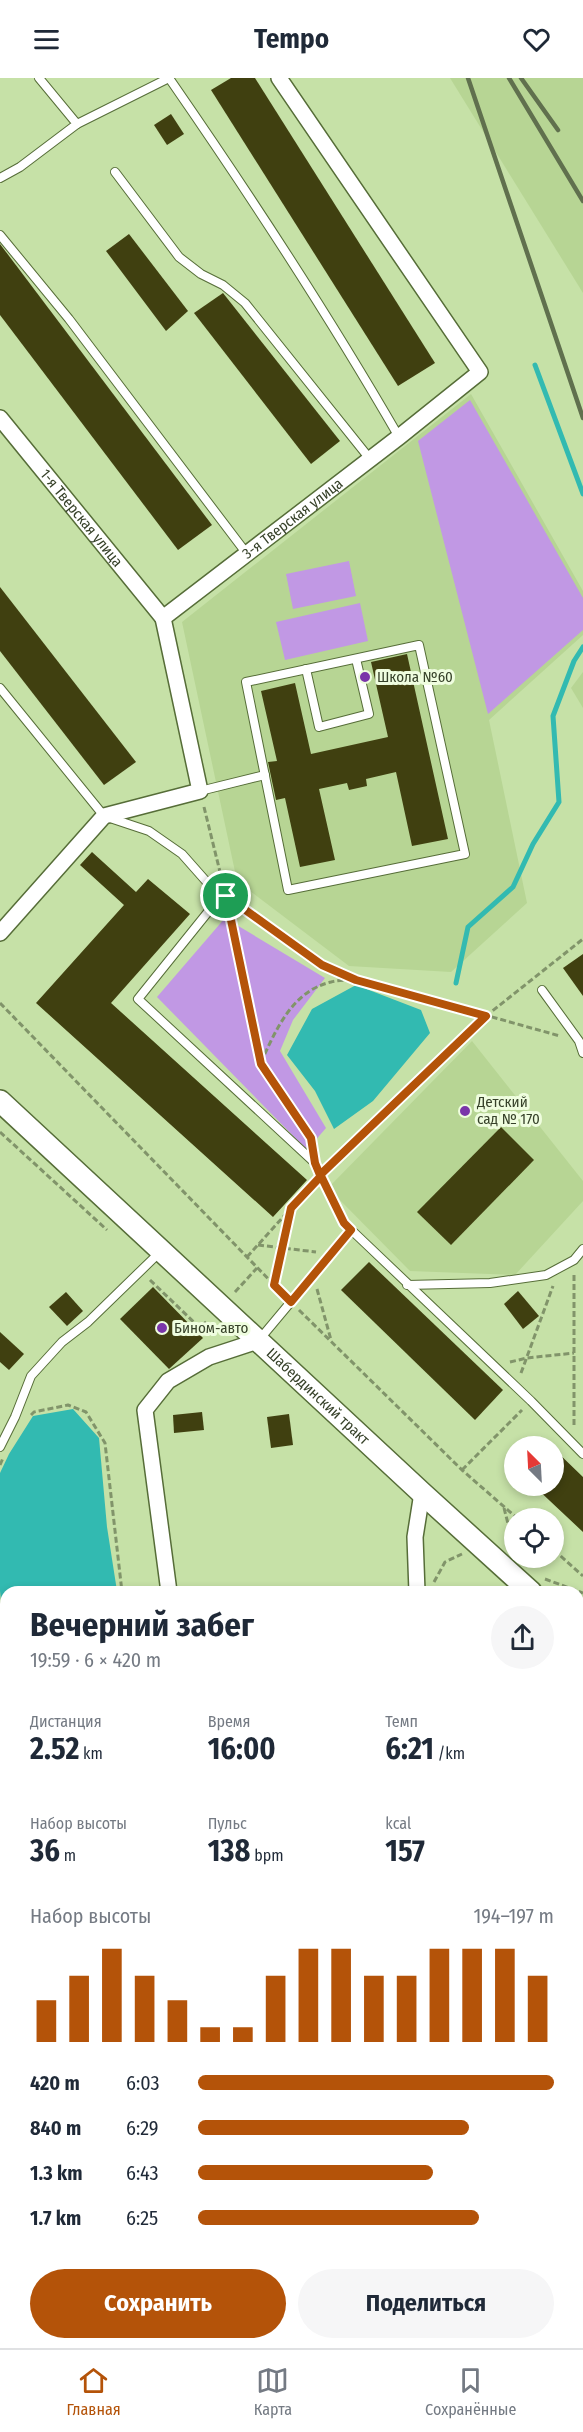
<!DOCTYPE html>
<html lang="ru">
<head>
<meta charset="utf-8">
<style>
	body { margin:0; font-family:"Fira Sans Condensed",sans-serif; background:#f6f6f7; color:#1f2937; height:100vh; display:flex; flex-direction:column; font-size:22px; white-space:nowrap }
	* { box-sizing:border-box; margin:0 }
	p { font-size:20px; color:#747a83 }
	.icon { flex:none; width:33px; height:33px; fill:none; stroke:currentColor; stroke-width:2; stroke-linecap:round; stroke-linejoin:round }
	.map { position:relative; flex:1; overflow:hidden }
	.side { position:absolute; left:0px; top:1508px; width:584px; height:764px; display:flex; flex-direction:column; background:#fff; border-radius:18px 18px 0 0; box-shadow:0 3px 9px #0003 }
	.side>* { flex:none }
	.needle { width:39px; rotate:336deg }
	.tools { position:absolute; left:504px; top:1358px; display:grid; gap:12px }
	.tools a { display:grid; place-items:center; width:60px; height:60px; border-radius:50%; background:#fff; box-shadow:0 3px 9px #0003; font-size:30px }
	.pin { position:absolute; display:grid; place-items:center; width:51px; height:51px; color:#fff; margin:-26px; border:3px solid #fff; border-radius:50%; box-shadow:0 2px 6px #0007 }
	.round { display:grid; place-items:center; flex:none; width:63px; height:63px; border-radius:32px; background:#f6f6f7 }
	.head { display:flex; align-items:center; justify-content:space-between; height:102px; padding:0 30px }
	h1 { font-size:33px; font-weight:700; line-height:45px }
	.metrics { display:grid; grid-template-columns:repeat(3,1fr); gap:9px; height:102px; padding:6px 30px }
	.metrics div { display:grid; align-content:center }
	.metrics b { font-size:30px; font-weight:700 }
	.metrics small { font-size:16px; font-weight:400 }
	.metrics p { font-size:16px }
	.chart { height:168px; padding:12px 30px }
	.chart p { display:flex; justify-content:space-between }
	.chart svg { width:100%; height:108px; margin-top:6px; stroke:#b45309; stroke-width:6 }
	.button { display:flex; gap:12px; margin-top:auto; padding:12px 30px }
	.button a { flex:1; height:69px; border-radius:36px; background:#b45309; color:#fff; font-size:24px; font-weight:700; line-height:69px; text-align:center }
	.button a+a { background:#f6f6f7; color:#1f2937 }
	ul { padding:0 30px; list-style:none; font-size:20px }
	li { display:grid; grid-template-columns:96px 72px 1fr; align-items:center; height:45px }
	li i { height:15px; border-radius:8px; background:#b45309 }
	header { display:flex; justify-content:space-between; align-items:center; height:78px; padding:0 30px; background:#fff; font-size:27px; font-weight:700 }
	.tab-bar { display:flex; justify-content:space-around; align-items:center; height:84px; border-top:2px solid #e0e1e3; background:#fff; font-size:16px; color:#747a83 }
	.tab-bar a { display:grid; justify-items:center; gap:3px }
	.tab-bar .current { color:#b45309 }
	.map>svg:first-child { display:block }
	.built { fill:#b7d594 }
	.green { fill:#c198e4 }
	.water { fill:#32bab1 }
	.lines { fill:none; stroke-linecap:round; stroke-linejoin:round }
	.stream { stroke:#32bab1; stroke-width:5 }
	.building { fill:#404010 }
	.lane-casing { stroke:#566d38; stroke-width:10 }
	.street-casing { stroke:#566d38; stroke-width:18 }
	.secondary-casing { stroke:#566d38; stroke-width:24 }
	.path { stroke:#81946a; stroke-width:3; stroke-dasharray:6 3; stroke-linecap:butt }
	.lane { stroke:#fff; stroke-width:8 }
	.street { stroke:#fff; stroke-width:15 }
	.secondary { stroke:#fff; stroke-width:21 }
	.rail { stroke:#60704e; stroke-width:4.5 }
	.route-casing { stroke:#fff; stroke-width:12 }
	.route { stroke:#b45309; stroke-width:8 }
	.poi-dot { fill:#7a35a9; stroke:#effddf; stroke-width:2 }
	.labels { text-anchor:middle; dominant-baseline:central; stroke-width:6; stroke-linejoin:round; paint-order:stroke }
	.street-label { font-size:15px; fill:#364129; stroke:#effddf }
	.poi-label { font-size:15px; fill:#364129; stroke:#effddf; text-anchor:start }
</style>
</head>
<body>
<header><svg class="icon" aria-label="menu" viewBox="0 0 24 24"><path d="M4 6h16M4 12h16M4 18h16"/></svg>Tempo<svg class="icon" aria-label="heart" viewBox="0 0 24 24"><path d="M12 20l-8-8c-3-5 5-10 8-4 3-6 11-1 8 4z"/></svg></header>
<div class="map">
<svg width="583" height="2270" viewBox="0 0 583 2270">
	<rect width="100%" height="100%" fill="#c6e1a7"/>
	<g class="built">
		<polygon points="450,0 583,0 583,215"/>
		<polygon points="471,316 583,513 583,557 489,642 527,825 451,894 349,888 237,803 182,544"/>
		<polygon points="583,594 583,630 571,610"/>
		<polygon points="472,963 583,1103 583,1123 515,1197 410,1193 328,1110"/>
		<polygon points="6,1822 6,1936 0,1929 0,1823"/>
	</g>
	<g class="green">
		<polygon points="470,322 583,520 583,552 488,636 418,363"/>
		<polygon points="349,483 356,518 293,531 286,496"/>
		<polygon points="360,525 368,563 285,582 276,544"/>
		<polygon points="225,840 325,900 293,942 280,973 326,1050 307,1072 157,919"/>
		<polygon points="0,1549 6,1553 6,1815 0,1816"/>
		<polygon points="0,1933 6,1939 6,2129 0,2146"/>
		<polygon points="6,2246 6,2265 155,2265 156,2270 0,2270 0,2248"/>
	</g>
	<g class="water">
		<polygon points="356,907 421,932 430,955 373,1023 334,1051 315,1013 287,977 312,931"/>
		<polygon points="73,1331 99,1360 107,1449 117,1513 6,1514 6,1544 3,1542 0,1513 0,1395 9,1376 33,1338"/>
	</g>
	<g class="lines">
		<g class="stream">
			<polyline points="535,287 583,416"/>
			<polyline points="456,905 468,849 513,809 533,766 559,724 553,638 574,583 583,569"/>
		</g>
	</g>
	<g class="building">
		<polygon points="231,0 255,0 435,285 398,308 211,12"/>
		<polygon points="171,36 184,56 167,67 154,47"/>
		<polygon points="129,156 188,233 166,253 106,173"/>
		<polygon points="0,166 212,447 178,472 0,237"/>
		<polygon points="223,215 340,363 311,386 194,235"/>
		<polygon points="0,509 136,684 104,707 0,573"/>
		<polygon points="407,576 448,761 412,768 396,694 366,701 367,708 349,712 347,705 319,711 335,782 300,789 285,720 276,722 268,684 277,683 261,613 295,605 311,676 388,659 371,584"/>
		<polygon points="92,774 136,814 148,801 190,836 111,925 307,1102 273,1139 36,925 124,827 80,787"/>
		<polygon points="583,876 583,918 563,890"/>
		<polygon points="501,1049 534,1082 451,1167 417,1134"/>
		<polygon points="369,1184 503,1312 475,1342 341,1212"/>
		<polygon points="153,1209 203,1260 169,1291 120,1241"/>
		<polygon points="518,1213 539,1238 523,1251 504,1226"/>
		<polygon points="66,1214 83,1233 67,1248 49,1229"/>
		<polygon points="0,1254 24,1276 9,1292 0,1284"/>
		<polygon points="202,1334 204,1352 174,1355 173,1337"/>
		<polygon points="289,1336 293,1367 271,1370 267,1339"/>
		<polygon points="554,1371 583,1399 583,1454 533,1407 554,1407"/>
	</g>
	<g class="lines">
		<defs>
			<g id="lane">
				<path d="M169,0C250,117 328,236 399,359"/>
				<polyline points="77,46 169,0"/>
				<polyline points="115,94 179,179 201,196 223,207 245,225 370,381"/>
				<polyline points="0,100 20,89 77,46 39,0"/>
				<polyline points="0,157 69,241 247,476"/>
				<polygon points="419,567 465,776 288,812 246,604"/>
				<polyline points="306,591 319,649 369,636 356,581"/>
				<polyline points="0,610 104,738 149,753 182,776 220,819 138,921 315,1085 344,1145 531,1323 583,1376"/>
				<polyline points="200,713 265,697"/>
				<polyline points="542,912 579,963 583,975"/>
				<polyline points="407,1207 490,1205 546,1197 574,1182 583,1171"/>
				<polyline points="259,1262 351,1152"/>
				<polyline points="0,1369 15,1339 31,1298 62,1264 88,1244 160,1174"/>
				<polyline points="6,1834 6,1848"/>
				<polyline points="578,1924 583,1924"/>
				<polyline points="0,2212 6,2209"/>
				<polyline points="180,2265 181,2270"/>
			</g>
			<g id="street">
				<path id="s1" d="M0,340L163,540"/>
				<path id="s2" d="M0,855L104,738L200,713L163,540L399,359L480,294L279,0"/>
				<polyline points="169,1514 145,1332 168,1303 209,1279 258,1263"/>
				<polyline points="417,1514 415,1459 422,1415"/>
				<polyline points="578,2053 583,2052"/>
				<polyline points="266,2265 266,2270"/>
				<polyline points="495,2265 496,2270"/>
			</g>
			<g id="secondary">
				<path id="s3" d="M0,1023L422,1415L531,1514"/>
				<polyline points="578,1557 583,1562"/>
			</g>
		</defs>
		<use href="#lane" class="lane-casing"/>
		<use href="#street" class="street-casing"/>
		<use href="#secondary" class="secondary-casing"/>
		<g class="path">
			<polyline points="204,729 222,802"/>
			<polyline points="232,823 322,887 356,901 560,958"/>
			<polyline points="228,830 261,986 311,1060 312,1065"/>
			<polyline points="0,925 282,1215"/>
			<path d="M261,984C276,952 292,913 331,904C338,902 347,902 355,902"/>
			<polyline points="0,1054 107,1152"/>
			<polyline points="330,1088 486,938 583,861"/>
			<polyline points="258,1167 316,1174"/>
			<polyline points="247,1179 312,1107"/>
			<polyline points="150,1202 200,1250 208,1242"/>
			<polyline points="274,1207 291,1132"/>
			<polyline points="317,1211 331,1262"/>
			<polyline points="235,1214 257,1190"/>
			<polyline points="299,1232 462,1392 517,1440"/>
			<polyline points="510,1284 527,1280 574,1275"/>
			<polyline points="521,1295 553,1208"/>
			<polyline points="31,1337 34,1334 68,1327 86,1334 105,1365 122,1514"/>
			<polyline points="574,1347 574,1197"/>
			<polyline points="0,1387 3,1380"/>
			<polyline points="462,1392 522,1332"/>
			<polyline points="504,1430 514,1469"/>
			<polyline points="554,1472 583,1498"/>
			<polyline points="545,1501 583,1515"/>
			<polyline points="434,1504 445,1484 462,1476"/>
		</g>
		<use href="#lane" class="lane"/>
		<use href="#street" class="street"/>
		<use href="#secondary" class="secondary"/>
		<g class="rail">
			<polyline points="468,0 583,340"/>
			<polyline points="509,0 583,123"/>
			<polyline points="521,0 558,52"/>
		</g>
	</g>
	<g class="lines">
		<defs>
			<polyline id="route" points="226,818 261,986 311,1060 315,1085 320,1097 321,1098 291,1130 274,1207 291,1224 351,1152 344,1145 321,1098 320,1097 486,938 356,902 322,887 226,818"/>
		</defs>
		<use href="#route" class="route-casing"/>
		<use href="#route" class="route"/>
	</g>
	<g class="poi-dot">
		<circle cx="365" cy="599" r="6"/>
		<circle cx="465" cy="1033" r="6"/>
		<circle cx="162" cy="1250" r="6"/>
	</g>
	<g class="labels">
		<g class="street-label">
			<text stroke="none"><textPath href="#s1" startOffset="129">1-я Тверская улица</textPath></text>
			<text stroke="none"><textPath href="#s2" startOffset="596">3-я Тверская улица</textPath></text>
			<text stroke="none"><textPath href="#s3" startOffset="434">Шабердинский тракт</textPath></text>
		</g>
		<g class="poi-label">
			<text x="377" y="599">Школа №60</text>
			<text x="477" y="1024">Детский<tspan x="477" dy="17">сад № 170</tspan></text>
			<text x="174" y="1250">Бином-авто</text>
		</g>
	</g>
</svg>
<div class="tools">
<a><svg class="needle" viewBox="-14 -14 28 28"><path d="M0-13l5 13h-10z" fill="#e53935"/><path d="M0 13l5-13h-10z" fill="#747a83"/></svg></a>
<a><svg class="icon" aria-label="locate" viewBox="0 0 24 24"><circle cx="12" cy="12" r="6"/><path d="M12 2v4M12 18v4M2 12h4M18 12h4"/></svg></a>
</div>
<div class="pin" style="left:226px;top:818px;background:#1e9e55"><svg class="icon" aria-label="arrive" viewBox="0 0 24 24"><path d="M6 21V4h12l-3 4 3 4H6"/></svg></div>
<section class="side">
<div class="head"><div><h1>Вечерний забег</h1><p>19:59 · 6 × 420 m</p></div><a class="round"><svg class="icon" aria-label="share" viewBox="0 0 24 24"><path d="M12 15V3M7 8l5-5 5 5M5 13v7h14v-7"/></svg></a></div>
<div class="metrics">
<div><p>Дистанция</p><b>2.52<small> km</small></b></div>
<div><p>Время</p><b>16:00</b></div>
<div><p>Темп</p><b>6:21<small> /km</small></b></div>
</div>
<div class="metrics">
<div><p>Набор высоты</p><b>36<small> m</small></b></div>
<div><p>Пульс</p><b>138<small> bpm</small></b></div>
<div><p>kcal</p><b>157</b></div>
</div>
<div class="chart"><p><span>Набор высоты</span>194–197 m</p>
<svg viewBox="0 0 160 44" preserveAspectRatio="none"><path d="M5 44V27M15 44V17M25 44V6M35 44V17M45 44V27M55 44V38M65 44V38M75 44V17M85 44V6M95 44V6M105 44V17M115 44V17M125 44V6M135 44V6M145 44V6M155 44V17"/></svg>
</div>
<ul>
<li><b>420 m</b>6:03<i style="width:100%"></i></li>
<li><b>840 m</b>6:29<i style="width:76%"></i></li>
<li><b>1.3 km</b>6:43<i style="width:66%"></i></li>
<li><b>1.7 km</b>6:25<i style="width:79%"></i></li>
</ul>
<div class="button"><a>Сохранить</a><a>Поделиться</a></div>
</section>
</div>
<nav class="tab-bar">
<a class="current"><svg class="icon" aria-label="home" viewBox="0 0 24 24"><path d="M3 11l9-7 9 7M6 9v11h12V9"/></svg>Главная</a>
<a><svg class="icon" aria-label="map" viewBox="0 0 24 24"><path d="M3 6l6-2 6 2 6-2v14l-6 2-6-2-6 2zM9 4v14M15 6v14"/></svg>Карта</a>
<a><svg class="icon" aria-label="saved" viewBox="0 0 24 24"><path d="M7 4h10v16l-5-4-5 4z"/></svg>Сохранённые</a>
</nav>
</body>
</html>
